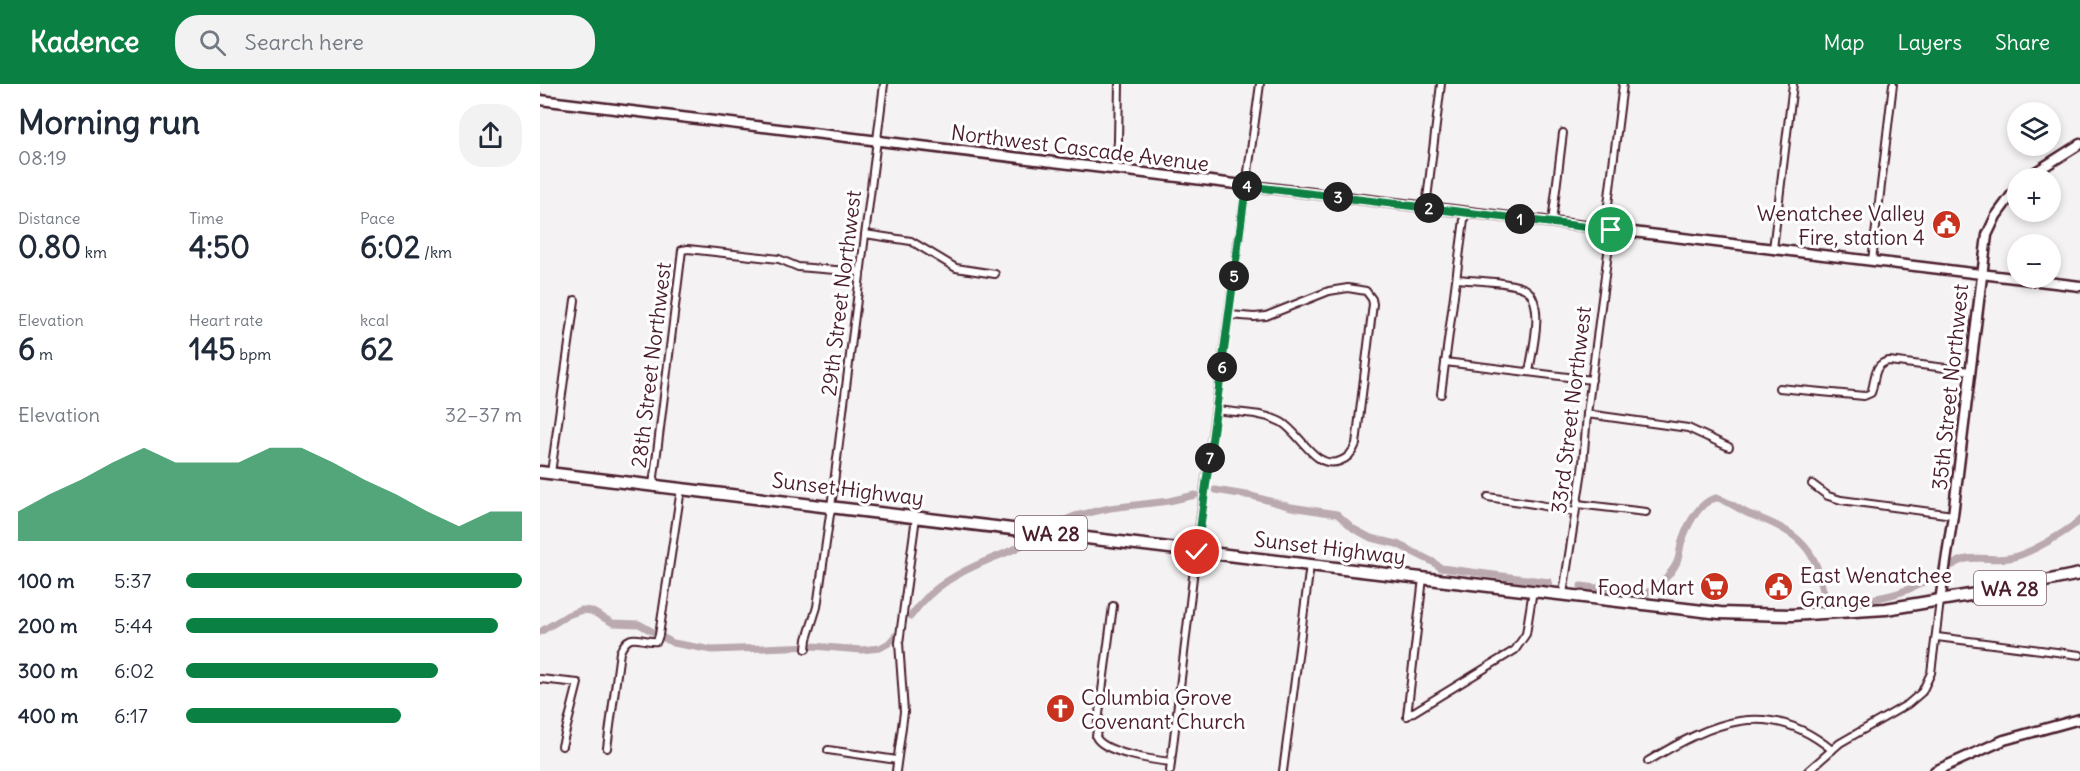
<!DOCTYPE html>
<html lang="en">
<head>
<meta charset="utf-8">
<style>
	body { margin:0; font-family:Delius,sans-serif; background:#f2f2f3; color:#1f2937; height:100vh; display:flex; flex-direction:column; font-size:22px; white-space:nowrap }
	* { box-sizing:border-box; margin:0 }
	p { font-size:20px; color:#747a83 }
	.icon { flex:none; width:33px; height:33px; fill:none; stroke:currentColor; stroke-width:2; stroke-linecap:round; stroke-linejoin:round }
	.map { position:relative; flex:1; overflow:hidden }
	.panel { display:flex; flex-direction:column; background:#fff; width:540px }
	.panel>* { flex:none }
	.buttons { position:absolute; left:1467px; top:18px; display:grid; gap:12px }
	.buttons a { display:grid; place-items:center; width:54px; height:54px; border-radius:50%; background:#fff; box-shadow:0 3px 9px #0003; font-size:30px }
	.pin { position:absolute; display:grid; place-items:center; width:51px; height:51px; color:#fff; margin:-26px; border:3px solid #fff; border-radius:50%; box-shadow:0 2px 6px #0007 }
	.km { position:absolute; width:30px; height:30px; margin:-15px; border-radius:50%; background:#222; color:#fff; font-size:16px; line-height:30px; text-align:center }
	.round { display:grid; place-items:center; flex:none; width:63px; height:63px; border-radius:24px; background:#f2f2f3 }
	.summary { display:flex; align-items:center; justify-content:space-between; height:102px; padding:0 18px }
	h1 { font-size:33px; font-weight:800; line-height:45px }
	.stats { display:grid; grid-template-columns:repeat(3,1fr); gap:9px; height:102px; padding:6px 18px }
	.stats div { display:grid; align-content:center }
	.stats b { font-size:30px; font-weight:800 }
	.stats small { font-size:16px; font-weight:400 }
	.stats p { font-size:16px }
	.chart { height:168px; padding:12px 18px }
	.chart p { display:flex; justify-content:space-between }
	.chart svg { width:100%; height:108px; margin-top:6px; fill:#0b8043; opacity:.7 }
	ul { padding:0 18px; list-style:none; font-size:20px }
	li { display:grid; grid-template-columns:96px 72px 1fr; align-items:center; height:45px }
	li i { height:15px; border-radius:8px; background:#0b8043 }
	header { display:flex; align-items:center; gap:36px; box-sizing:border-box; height:84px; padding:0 30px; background:#0b8043; color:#fff }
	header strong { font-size:28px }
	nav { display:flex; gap:33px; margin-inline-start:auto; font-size:21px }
	.search { width:420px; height:54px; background:#f2f2f3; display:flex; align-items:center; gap:15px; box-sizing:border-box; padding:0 21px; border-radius:24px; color:#747a83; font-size:22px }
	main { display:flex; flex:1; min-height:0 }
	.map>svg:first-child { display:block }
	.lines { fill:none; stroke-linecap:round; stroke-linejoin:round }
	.canal { stroke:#baa9ae; stroke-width:7 }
	.street-casing { stroke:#4a1f2b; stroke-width:10 }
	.secondary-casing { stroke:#4a1f2b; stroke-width:13 }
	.highway-casing { stroke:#4a1f2b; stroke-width:15 }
	.street { stroke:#fff; stroke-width:6 }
	.secondary { stroke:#fff; stroke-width:8 }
	.highway { stroke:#fff; stroke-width:10 }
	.route-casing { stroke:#fff; stroke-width:12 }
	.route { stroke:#0b8043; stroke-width:8 }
	.labels { text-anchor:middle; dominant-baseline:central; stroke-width:6; stroke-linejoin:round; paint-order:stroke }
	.shield { fill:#fff; stroke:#80626b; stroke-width:1.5 }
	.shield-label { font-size:20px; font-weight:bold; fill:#4a1f2b }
	.street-label { font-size:21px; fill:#4a1f2b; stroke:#fff }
	.poi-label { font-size:21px; fill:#4a1f2b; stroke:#fff; text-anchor:end }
</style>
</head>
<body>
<header>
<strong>Kadence</strong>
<div class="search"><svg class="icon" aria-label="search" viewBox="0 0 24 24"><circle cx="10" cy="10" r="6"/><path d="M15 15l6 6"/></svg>Search here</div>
<nav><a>Map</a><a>Layers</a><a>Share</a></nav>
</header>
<main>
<section class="panel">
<div class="summary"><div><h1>Morning run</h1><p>08:19</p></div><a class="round"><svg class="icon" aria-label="share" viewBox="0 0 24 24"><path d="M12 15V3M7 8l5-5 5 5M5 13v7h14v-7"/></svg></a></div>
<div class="stats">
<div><p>Distance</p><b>0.80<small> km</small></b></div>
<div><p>Time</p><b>4:50</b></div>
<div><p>Pace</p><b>6:02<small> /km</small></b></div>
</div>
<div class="stats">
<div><p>Elevation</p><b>6<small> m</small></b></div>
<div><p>Heart rate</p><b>145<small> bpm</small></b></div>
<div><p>kcal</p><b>62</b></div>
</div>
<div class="chart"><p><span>Elevation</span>32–37 m</p>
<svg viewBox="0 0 160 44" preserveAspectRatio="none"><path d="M0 44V32L10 25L20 19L30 12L40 6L50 12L60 12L70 12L80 6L90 6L100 12L110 19L120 25L130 32L140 38L150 32L160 32V44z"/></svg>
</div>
<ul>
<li><b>100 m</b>5:37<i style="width:100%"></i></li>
<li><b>200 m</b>5:44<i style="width:93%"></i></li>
<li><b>300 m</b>6:02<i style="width:75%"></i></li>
<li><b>400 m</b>6:17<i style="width:64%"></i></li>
</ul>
</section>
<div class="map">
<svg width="1540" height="687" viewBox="0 0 1540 687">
	<rect width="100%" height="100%" fill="#f4f2f2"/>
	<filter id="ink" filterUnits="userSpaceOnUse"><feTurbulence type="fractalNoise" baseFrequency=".0167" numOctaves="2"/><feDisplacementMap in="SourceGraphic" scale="12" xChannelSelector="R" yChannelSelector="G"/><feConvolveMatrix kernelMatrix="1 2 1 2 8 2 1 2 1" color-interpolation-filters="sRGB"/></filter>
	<g filter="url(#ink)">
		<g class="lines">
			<g class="canal">
				<polyline points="675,406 712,412 751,423 797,430 814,445 831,454 857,460 893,478 901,484 1009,498"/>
				<polyline points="506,444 535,432 570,424 629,417 655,411"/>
				<path d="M1413,481C1428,469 1451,477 1469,474C1488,471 1525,449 1540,436"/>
				<path d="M1041,502L1105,510C1118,503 1131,491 1137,478C1139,473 1140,466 1141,460C1146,444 1158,418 1176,414C1181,413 1202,427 1209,430C1240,441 1269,454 1279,489C1282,497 1281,508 1288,514C1293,520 1302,518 1309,517C1333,516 1355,512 1376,502C1383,499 1389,494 1396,491"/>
				<path d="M371,532C392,502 419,488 453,474C468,468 480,464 494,454"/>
				<polyline points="0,548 28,531 42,526 51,527 73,539 99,540 133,559 172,566 273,562 321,566 340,564 349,559 355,552"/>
			</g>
			<defs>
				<g id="street">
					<polyline points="575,86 578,57 579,0"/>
					<polyline points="886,123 901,0"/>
					<polyline points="1012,138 1023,49"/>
					<polyline points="1065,145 1083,0"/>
					<polyline points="325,150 371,157 416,184 455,190"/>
					<polyline points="1233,165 1253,0"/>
					<polyline points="1332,177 1353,0"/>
					<path d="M917,195C933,197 974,197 987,206C1005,221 992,268 989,288"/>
					<polyline points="905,278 1052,296"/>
					<path d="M1239,304L1324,312L1331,309C1336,296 1332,280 1349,277L1430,287"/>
					<polyline points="901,310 925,128"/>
					<path d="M676,326C697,329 722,328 741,338C760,348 775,387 800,377C809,374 813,368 816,360L833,220L832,215L826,207L808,204L789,207L726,232L714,233L689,231"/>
					<polyline points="1047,330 1148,344 1189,363"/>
					<polyline points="11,389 35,216"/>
					<polyline points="1272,400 1288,412 1301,416 1413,431"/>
					<polyline points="113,401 142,166 148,165 239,175 258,183 320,188"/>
					<polyline points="948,413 994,420 1035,428"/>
					<polyline points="1037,420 1106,428"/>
					<polyline points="1023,510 1043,380 1047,330 1071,146"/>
					<path d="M573,522L556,653C564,669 613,676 631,678"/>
					<polyline points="1397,553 1540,571"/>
					<polyline points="266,565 267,555 277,523 291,423 344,0"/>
					<polyline points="0,595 38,599 22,662"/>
					<polyline points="867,632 975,566 986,550 993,506"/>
					<polyline points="867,632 883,494"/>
					<path d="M67,664L80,568C90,545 100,559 117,557L119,551L141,405"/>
					<polyline points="288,666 357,676"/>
					<path d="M1108,677C1172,639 1227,612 1292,666"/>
					<polyline points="356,687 364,628 359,559 376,433"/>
					<polyline points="630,687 656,468 720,0"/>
					<polyline points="743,687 770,481"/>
					<polyline points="1268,687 1300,659 1368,620 1382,608 1391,589 1400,517"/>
				</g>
				<g id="secondary">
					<polyline points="0,16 1540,202"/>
					<polyline points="1486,94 1540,60"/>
					<polyline points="1400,517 1413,431 1447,151 1456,132 1478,102"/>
					<polyline points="1395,687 1464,656 1540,635"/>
				</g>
				<polyline id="highway" points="0,388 770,481 1180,529 1251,531 1346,525 1466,505 1540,490"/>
			</defs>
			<use href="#street" class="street-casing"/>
			<use href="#secondary" class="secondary-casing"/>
			<use href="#highway" class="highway-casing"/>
			<use href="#street" class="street"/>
			<use href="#secondary" class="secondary"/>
			<use href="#highway" class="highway"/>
		</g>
	</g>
	<g class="lines" filter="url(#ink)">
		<defs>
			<polyline id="route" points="657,468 706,102 1071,146"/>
		</defs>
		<use href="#route" class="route-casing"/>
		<use href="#route" class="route"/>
	</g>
	<defs>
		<symbol id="civic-disc" viewBox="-11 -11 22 22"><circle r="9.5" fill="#c8321e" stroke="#fff"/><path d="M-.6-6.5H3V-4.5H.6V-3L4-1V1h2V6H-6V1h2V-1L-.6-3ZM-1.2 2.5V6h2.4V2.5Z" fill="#fff"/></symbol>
		<symbol id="supermarket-disc" viewBox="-11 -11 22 22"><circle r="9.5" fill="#c8321e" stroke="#fff"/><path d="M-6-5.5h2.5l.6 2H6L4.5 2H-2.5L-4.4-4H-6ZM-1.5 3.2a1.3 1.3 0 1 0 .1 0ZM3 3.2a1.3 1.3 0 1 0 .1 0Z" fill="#fff"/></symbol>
		<symbol id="church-disc" viewBox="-11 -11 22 22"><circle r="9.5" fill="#c8321e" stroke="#fff"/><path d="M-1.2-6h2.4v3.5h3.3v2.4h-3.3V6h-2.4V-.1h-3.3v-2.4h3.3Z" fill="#fff"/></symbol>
	</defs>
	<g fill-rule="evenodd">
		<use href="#civic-disc" x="1390" y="124" width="33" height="33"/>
		<use href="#supermarket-disc" x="1158" y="486" width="33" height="33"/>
		<use href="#civic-disc" x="1222" y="486" width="33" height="33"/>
		<use href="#church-disc" x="504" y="608" width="33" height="33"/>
	</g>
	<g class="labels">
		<g class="shield">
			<rect x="475" y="432" width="72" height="34" rx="4.5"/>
			<rect x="1434" y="487" width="72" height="34" rx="4.5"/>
		</g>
		<g class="shield-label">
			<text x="511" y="449">WA 28</text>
			<text x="1470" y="504">WA 28</text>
		</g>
		<g class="street-label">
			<text transform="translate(540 64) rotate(7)">Northwest Cascade Avenue</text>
			<text transform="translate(301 209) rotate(-83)">29th Street Northwest</text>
			<text transform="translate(111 281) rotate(-83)">28th Street Northwest</text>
			<text transform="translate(1410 303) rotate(-84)">35th Street Northwest</text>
			<text transform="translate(1031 326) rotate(-83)">33rd Street Northwest</text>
			<text transform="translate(308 405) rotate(7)">Sunset Highway</text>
			<text transform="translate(790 464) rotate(7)">Sunset Highway</text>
		</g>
		<g class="poi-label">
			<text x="1385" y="129">Wenatchee Valley<tspan x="1385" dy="24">Fire, station 4</tspan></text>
			<text x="1260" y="491" text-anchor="start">East Wenatchee<tspan x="1260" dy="24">Grange</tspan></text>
			<text x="1154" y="503">Food Mart</text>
			<text x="541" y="613" text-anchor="start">Columbia Grove<tspan x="541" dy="24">Covenant Church</tspan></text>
		</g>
	</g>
</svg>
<div class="buttons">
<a><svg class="icon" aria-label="layers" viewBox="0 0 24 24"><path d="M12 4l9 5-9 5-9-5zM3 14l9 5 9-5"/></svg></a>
<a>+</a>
<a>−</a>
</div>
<div class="pin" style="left:1071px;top:146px;background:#1e9e55"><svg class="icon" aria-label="arrive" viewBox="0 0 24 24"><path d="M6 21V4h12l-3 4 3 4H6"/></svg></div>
<div class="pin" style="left:657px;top:468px;background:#d93025"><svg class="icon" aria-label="check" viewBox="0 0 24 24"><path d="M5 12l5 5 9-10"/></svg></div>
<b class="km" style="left:980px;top:135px">1</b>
<b class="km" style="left:889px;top:124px">2</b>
<b class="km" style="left:798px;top:113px">3</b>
<b class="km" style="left:707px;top:102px">4</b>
<b class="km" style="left:694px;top:192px">5</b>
<b class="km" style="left:682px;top:283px">6</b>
<b class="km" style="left:670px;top:374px">7</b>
</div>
</main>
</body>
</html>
